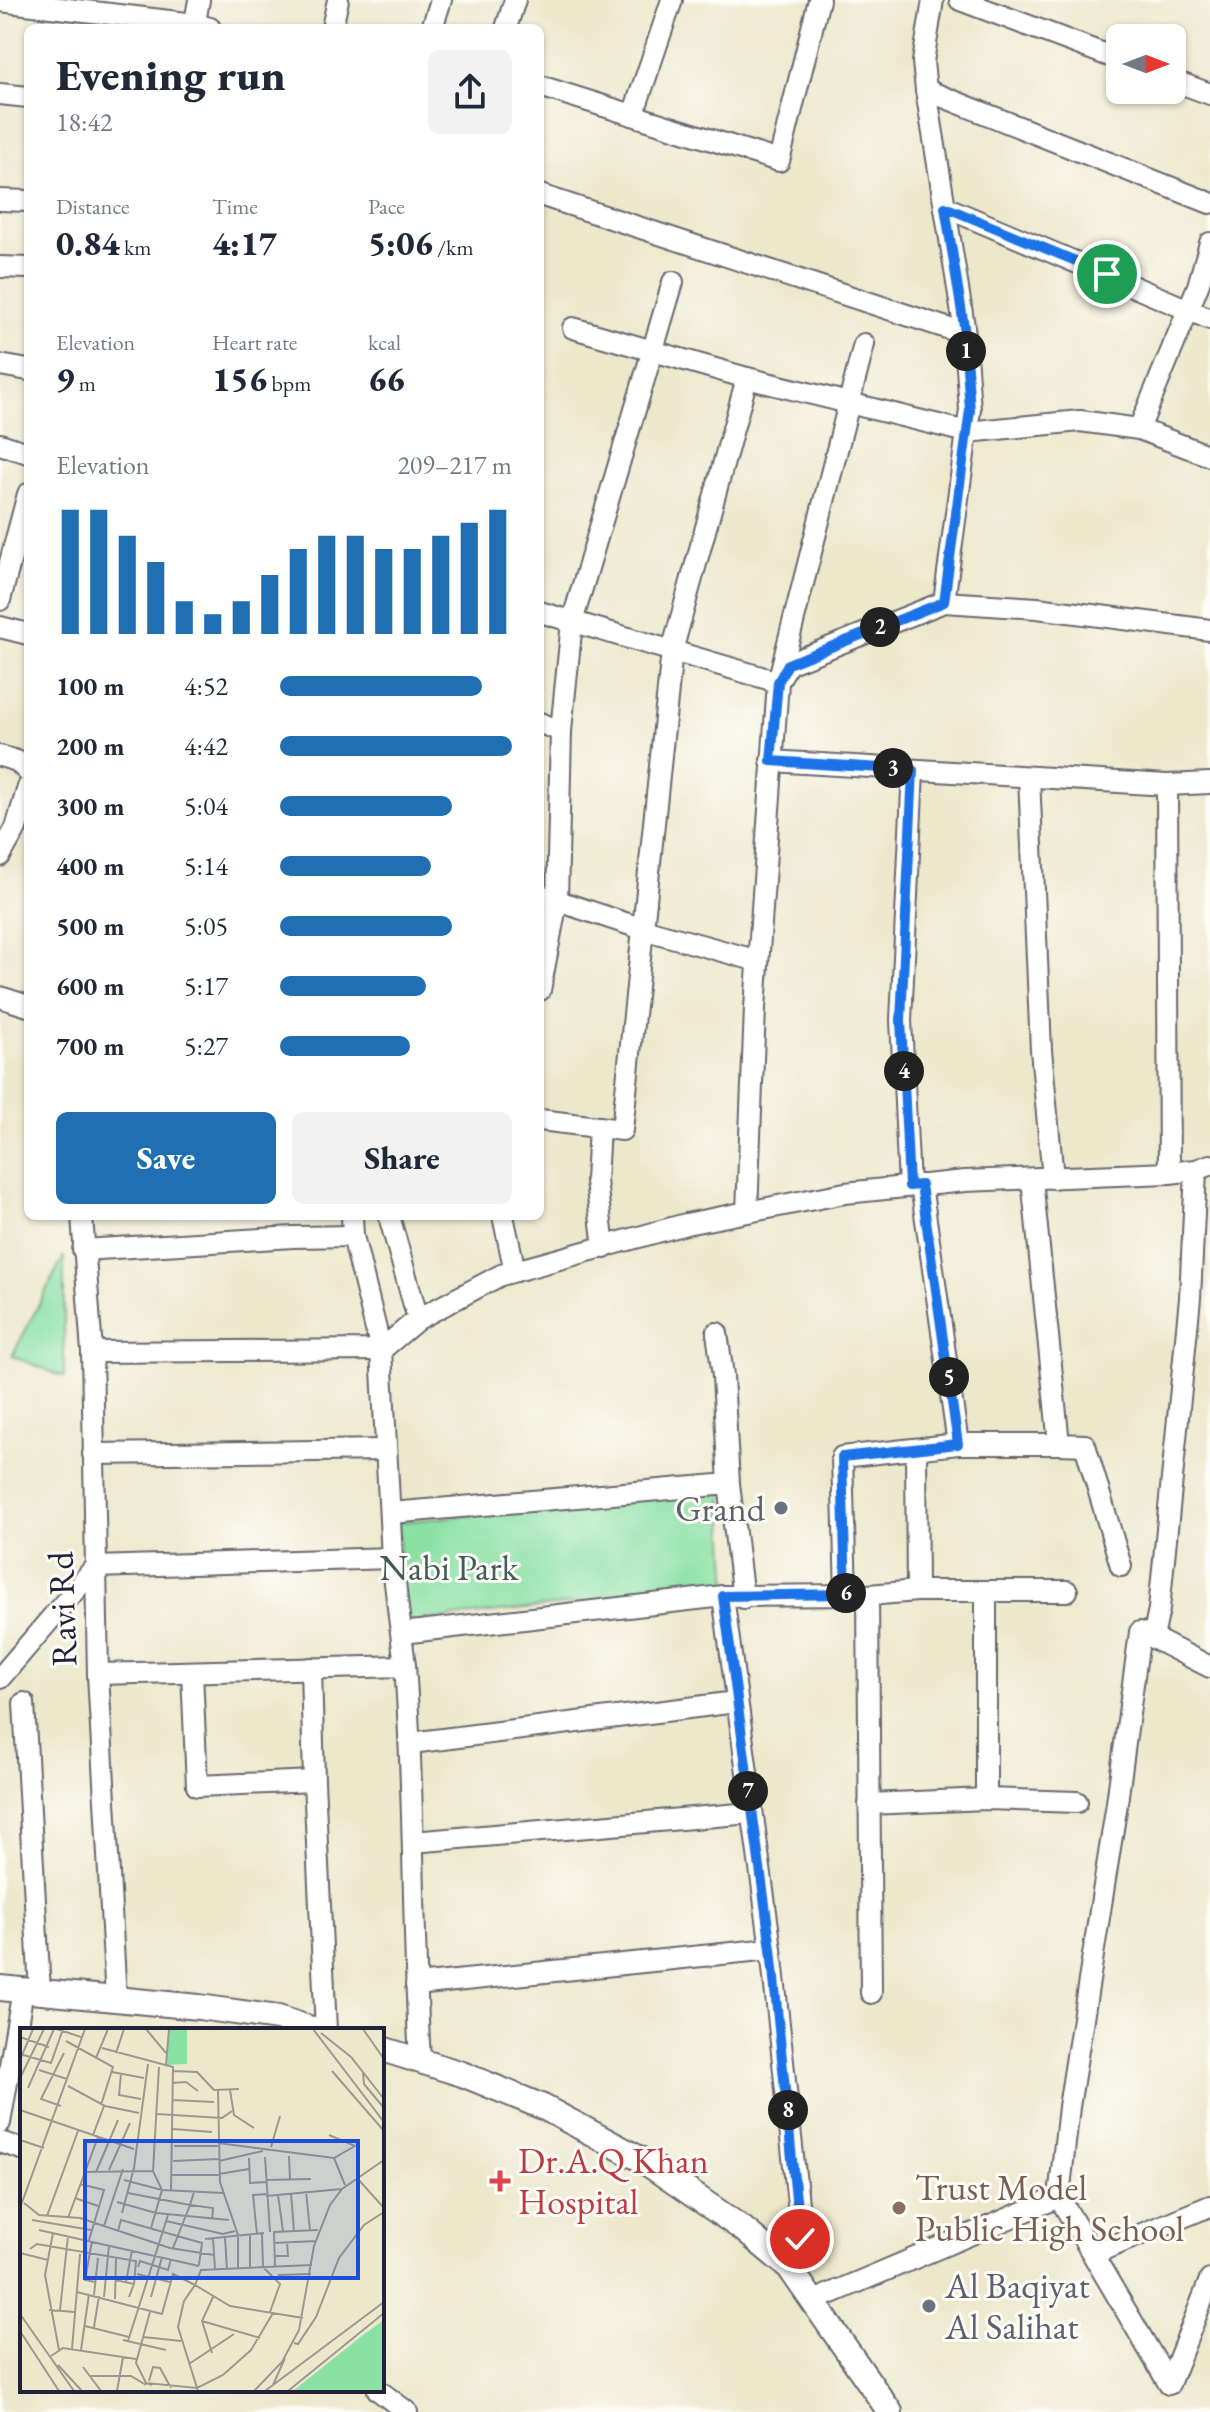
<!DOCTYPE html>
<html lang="en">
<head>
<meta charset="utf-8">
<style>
	body { margin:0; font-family:"EB Garamond",serif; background:#f2f2f3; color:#1f2937; height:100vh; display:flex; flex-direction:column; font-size:30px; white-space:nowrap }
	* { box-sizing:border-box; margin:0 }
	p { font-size:26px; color:#747a83 }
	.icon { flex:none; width:44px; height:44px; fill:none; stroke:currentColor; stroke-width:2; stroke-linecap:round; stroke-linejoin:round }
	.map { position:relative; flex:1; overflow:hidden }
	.drawer { position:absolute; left:24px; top:24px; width:520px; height:1196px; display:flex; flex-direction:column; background:#fff; border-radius:12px; box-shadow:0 2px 6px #0004 }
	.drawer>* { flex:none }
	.needle { width:52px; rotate:90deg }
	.fabs { position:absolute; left:1106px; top:24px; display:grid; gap:16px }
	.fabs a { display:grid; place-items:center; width:80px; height:80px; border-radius:12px; background:#fff; box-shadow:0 2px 6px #0004; font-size:40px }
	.pin { position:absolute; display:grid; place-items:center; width:68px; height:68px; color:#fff; margin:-34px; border:4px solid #fff; border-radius:50%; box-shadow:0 2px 8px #0007 }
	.km { position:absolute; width:40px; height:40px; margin:-20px; border-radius:50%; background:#222; color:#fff; font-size:22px; line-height:40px; text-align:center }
	.round { display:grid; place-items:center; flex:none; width:84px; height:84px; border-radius:12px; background:#f2f2f3 }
	.head { display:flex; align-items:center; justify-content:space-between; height:136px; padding:0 32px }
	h1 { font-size:44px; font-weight:800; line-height:60px }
	.stats { display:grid; grid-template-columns:repeat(3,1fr); gap:12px; height:136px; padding:8px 32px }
	.stats div { display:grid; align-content:center }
	.stats b { font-size:34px; font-weight:800 }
	.stats small { font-size:22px; font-weight:400 }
	.stats p { font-size:22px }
	.chart { height:224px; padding:16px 32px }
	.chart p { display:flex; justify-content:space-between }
	.chart svg { width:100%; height:144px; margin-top:8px; stroke:#1f6fb2; stroke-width:6 }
	.button { display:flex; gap:16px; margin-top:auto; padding:16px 32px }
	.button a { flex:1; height:92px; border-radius:12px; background:#1f6fb2; color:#fff; font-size:32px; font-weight:800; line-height:92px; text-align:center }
	.button a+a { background:#f2f2f3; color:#1f2937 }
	ul { padding:0 32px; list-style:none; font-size:26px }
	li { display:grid; grid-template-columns:128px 96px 1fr; align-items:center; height:60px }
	li i { height:20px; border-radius:10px; background:#1f6fb2 }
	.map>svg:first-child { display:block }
	.green { fill:#8ae1a4; stroke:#568270; stroke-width:2 }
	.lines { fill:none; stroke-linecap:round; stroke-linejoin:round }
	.minor-casing { stroke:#69676d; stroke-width:24 }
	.tertiary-casing { stroke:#69676d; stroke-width:28 }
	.minor { stroke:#fff; stroke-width:20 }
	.tertiary { stroke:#fff; stroke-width:24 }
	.route-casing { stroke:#fff; stroke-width:16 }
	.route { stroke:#1a73e8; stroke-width:10 }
	.worship-dot { fill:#6b7280; stroke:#fdfcf7; stroke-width:3 }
	.health-dot { fill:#e0444e; stroke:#fdfcf7; stroke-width:3 }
	.education-dot { fill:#8d6e63; stroke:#fdfcf7; stroke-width:3 }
	.labels { text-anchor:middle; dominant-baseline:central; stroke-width:6; stroke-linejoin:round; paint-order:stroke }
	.worship-label { font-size:36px; fill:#5b616d; stroke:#fdfcf7; text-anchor:end }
	.park-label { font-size:36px; fill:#415b5a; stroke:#fdfcf7 }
	.street-label { font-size:36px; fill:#22223b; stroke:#fdfcf7 }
	.health-label { font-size:36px; fill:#be3a42; stroke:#fdfcf7; text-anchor:start }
	.education-label { font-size:36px; fill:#785e54; stroke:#fdfcf7; text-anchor:start }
	.inset-road { fill:none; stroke:#9c9891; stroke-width:2 }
	.view { fill:#1d4ed8; fill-opacity:0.15; stroke:#1d4ed8; stroke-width:4 }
	.inset-edge { fill:none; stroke:#22223b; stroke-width:4 }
</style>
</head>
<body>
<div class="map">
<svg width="1210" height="2412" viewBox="0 0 1210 2412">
	<rect width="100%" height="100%" fill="#fdfcf7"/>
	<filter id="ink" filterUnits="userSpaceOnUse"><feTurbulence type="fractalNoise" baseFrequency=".0125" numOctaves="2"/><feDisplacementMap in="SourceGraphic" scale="16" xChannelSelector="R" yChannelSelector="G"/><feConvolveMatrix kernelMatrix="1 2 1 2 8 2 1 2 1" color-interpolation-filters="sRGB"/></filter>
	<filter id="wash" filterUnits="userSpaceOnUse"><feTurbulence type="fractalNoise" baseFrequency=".006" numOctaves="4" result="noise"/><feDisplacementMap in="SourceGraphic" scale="32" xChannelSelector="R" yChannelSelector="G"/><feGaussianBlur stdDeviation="1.8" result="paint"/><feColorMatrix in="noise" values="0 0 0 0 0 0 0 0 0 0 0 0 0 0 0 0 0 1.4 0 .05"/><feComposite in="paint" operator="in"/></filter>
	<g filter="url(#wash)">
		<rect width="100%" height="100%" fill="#ede7cb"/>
		<g class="green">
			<polygon points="64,1256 64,1377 12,1356"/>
			<polygon points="722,1491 728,1586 403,1623 398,1522"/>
		</g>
	</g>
	<g filter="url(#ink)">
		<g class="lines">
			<defs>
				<g id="minor">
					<polyline points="960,0 1120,60"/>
					<polyline points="0,1 195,24 210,28"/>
					<polyline points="194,28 199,0"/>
					<polyline points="332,28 338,0"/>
					<polyline points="432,28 441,0"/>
					<polyline points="506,28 515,0"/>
					<polyline points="1172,80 1210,94"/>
					<polyline points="540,86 779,161 819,0"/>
					<polyline points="926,90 1210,203"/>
					<polyline points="0,94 28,97"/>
					<polyline points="633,115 672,0"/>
					<polyline points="540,195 965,334"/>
					<polyline points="0,200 28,201"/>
					<polyline points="945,207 1210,319"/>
					<polyline points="0,267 28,268"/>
					<polyline points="573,328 747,378 967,432 1080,421 1139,429 1210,456"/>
					<polyline points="0,365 28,370"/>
					<polyline points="1139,429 1198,286 1210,243"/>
					<polyline points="0,444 28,453"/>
					<polyline points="0,600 28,494"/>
					<polyline points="944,602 1037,608 1210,630"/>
					<polyline points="540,612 778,682 864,344"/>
					<polyline points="0,627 28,634"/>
					<polyline points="540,723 561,731"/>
					<polyline points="0,756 17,761 28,772"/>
					<polyline points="771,761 1167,785 1210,783"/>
					<polyline points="1029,777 1041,1050 1053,1178"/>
					<polyline points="1167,785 1169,1173"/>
					<polyline points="0,856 16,828 28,787"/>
					<polyline points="540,895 643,929 672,651 747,378"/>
					<polyline points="540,990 557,901 561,731 572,622 673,282"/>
					<polyline points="0,997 28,1006"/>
					<polyline points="540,1120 622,1130 643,929 758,961"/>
					<polyline points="599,1127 596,1181 604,1248"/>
					<polyline points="1196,1170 1190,1298 1159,1609 1153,1638 1140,1632 1116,1810 1069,2107 1059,2197 1169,2384 1210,2280"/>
					<polyline points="1032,1179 1059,1444 1085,1445 1121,1566"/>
					<polyline points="921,1185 958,1444"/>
					<polyline points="909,1186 901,1020 913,770"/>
					<polyline points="747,1212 755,1008 778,682 788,664 944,602 970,410 964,326 926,90 923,62 933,0"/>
					<polyline points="82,1216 92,1352 98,1674 116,2000"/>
					<polyline points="352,1216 353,1236 381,1350 392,1558 405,1666"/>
					<polyline points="389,1216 418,1319"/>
					<polyline points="503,1216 515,1271"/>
					<polyline points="83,1250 293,1237 353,1236"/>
					<polyline points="717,1333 723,1376 729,1484"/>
					<polyline points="92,1352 381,1350 418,1319 501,1275 686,1224 845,1193 965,1181 1169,1173 1196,1170 1210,1165"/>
					<polyline points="916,1450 917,1591"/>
					<polyline points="93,1454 385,1450"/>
					<polyline points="391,1513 729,1484 743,1598"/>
					<polyline points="986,1591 986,1799"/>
					<polyline points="846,1594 842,1457 958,1444 1059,1444"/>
					<polyline points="868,1595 871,1993"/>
					<polyline points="723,1596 771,1949 800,2222 799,2253 789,2267"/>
					<polyline points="402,1633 723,1596 868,1595 917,1591 1067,1591"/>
					<polyline points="1153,1638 1210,1667"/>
					<polyline points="311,1668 314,1781 326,2030"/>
					<polyline points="192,1672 197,1786 314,1781"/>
					<path d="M98,1674L405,1666C415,1797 412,1928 420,2060"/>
					<polyline points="0,1678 95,1567 392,1558"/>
					<polyline points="24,1703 40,1992"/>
					<polyline points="411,1743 736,1702"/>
					<polyline points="869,1804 986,1799 1077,1802"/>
					<polyline points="413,1842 751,1813"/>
					<polyline points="416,1985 771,1949"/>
					<polyline points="0,2123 23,1990"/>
					<polyline points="0,2142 22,2149"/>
					<polyline points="1093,2254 1210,2206"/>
					<polyline points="825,2296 1059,2197"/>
					<polyline points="378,2390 407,2412"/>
				</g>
				<g id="tertiary">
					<polyline points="0,1988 199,2007 278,2018 314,2030"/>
					<polyline points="382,2049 462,2074 543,2107 644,2161 743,2229 789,2267 890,2412"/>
				</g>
			</defs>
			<use href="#minor" class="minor-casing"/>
			<use href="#tertiary" class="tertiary-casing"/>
			<use href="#minor" class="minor"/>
			<use href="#tertiary" class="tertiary"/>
		</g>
	</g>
	<g class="lines" filter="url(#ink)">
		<defs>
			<polyline id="route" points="800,2239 771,1949 723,1596 846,1594 842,1457 958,1444 921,1185 909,1186 901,1020 913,770 771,761 778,682 788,664 944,602 970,410 964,326 945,207 1107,274"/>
		</defs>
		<use href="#route" class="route-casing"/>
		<use href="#route" class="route"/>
	</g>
	<g class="worship-dot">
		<circle cx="781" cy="1508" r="8"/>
		<circle cx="929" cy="2306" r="8"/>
	</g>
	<path class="health-dot" d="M496 2169h8v8h8v8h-8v8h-8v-8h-8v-8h8z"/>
	<circle class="education-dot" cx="899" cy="2208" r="8"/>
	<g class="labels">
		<g class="worship-label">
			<text x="765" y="1508">Grand</text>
			<text x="945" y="2285" text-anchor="start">Al Baqiyat<tspan x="945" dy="41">Al Salihat</tspan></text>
		</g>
		<g class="park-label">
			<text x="449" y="1567">Nabi Park</text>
		</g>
		<g class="street-label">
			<text transform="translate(62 1609) rotate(-92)">Ravi Rd</text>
		</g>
		<g class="health-label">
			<text x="518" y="2160">Dr.A.Q Khan<tspan x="518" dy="41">Hospital</tspan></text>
		</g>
		<g class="education-label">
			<text x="915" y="2187">Trust Model<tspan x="915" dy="41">Public High School</tspan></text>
		</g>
	</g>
	<g transform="translate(20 2028)">
		<rect width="364" height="364" fill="#ede7cb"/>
		<path d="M149,1H167V36L146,37ZM364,292V363H273L343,307Z" fill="#8ae1a4"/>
		<path class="inset-road" d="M37,1L61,9M126,1L146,25M293,1L364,94M343,1L364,31M301,5L331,29L364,71M0,9L29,19M46,13L93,39L81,77M82,20L153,39L151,163M96,25L104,1M0,26L31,35L43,1M76,30L88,1M0,32L13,1M146,37L149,1M19,42L47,51M153,43L177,44L194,62L219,61M312,43L364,103M92,44L124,50M343,45L344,56L364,80M101,46L99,67L121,71M0,50L24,1M152,55L166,54L178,63M48,58L85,78L119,85M8,60L34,1M210,62L214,87L234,100M198,63L200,154L218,207V240M152,72L194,74M41,78L21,71L44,25M0,82L114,121M137,86L202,90L212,83M153,101L192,104M73,107L84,78M0,112L24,120M198,115L314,130L335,118L309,107M154,118H198M251,119L260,88M269,128L270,152M245,129L250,204M229,130L230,155L246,154M314,130L325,157M153,133L199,131M199,133L243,123M89,142L110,95M133,143L139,39M64,144L133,143L142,162L203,165M76,144L98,92M199,146L229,141M152,147H199M337,150L364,180M104,152L142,162L131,200M246,152L291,151M60,156L84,162L69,212M286,163L290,203M174,164L170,177L193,180L192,192M108,165L170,177L153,220M271,165L274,203M258,167L263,203M246,168L322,161M55,170L78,178M97,174L136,185L209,192M4,175L19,187L60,190L150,220L194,227M0,180L65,1M102,185L114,140L128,36M27,188L58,103M48,190L78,109M12,192L71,202M146,193L203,206L215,203M84,198L103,141M19,202L179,238M98,203L101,192L182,215L179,237M33,205L25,247L39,322M230,206V239M237,206L233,167L246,166M242,206L243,239L260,256L250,284M205,210L207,241M185,211L244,205M193,211L195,241M72,213L65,252L75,254M254,215L296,213M10,221L17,216L116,233L114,256M0,225L28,232M255,228H268L267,214M118,239L120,233L148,242L151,231M255,239L254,204L298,202M117,246L150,254M258,247L291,246M95,252L114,256L109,269M106,254L112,222M57,264L142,286L153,246L175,257L164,273L158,299L178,363M74,267L78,230M84,269L89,217M131,269L142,229M95,271L96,231M29,282L55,284M40,282L48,208M0,286L54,363M283,290L210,278L175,257L181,242L292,237M182,293L240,310M65,298L109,309M74,299L79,268M0,303L39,363M123,309L161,313M103,312L146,322M108,313L148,187M274,315L278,316L296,289L319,230L344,197L364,184M52,321L60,226M61,322L69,266M192,325L182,293L193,269M31,328L43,320L116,331M169,336L214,306M38,337L62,363M63,339L81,363M70,348H111L126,357M129,353L133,339L140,340L151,360M126,355L116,335L130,284M132,357L126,355L177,360L203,347L231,322L253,285M253,357L265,330M97,363L103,329M234,363L262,334L279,302L294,218L310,177L322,161L364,132M245,363L364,274M268,363L364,285"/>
		<path class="view" d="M65,113H338V250H65Z"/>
		<rect width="364" height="364" class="inset-edge"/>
	</g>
</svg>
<div class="fabs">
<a><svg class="needle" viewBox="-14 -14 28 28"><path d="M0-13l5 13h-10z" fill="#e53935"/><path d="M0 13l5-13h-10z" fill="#747a83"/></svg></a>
</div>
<div class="pin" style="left:1107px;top:274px;background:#1e9e55"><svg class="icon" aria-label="arrive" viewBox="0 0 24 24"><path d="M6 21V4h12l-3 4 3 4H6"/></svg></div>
<div class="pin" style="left:800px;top:2239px;background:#d93025"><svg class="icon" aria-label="check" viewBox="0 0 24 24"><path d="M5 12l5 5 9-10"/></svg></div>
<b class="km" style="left:966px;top:351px">1</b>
<b class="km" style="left:880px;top:627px">2</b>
<b class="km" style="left:893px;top:768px">3</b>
<b class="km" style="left:904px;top:1071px">4</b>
<b class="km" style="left:949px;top:1377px">5</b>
<b class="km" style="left:846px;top:1593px">6</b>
<b class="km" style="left:748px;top:1791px">7</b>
<b class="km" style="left:788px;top:2110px">8</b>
<section class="drawer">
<div class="head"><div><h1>Evening run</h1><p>18:42</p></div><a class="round"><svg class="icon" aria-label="share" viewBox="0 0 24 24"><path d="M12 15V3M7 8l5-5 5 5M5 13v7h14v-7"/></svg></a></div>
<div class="stats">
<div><p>Distance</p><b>0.84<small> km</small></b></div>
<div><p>Time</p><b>4:17</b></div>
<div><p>Pace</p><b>5:06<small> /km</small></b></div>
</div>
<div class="stats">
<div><p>Elevation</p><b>9<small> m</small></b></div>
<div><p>Heart rate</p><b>156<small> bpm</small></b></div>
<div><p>kcal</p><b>66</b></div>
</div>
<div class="chart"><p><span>Elevation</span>209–217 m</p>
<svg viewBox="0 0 160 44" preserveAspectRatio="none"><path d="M5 44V6M15 44V6M25 44V14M35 44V22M45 44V34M55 44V38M65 44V34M75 44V26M85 44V18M95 44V14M105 44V14M115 44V18M125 44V18M135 44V14M145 44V10M155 44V6"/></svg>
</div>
<ul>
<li><b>100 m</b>4:52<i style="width:87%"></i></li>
<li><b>200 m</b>4:42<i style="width:100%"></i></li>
<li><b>300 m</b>5:04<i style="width:74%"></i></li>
<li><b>400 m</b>5:14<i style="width:65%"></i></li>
<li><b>500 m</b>5:05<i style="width:74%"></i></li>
<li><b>600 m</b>5:17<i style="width:63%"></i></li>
<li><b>700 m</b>5:27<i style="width:56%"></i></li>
</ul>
<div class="button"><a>Save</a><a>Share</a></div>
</section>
</div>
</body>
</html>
